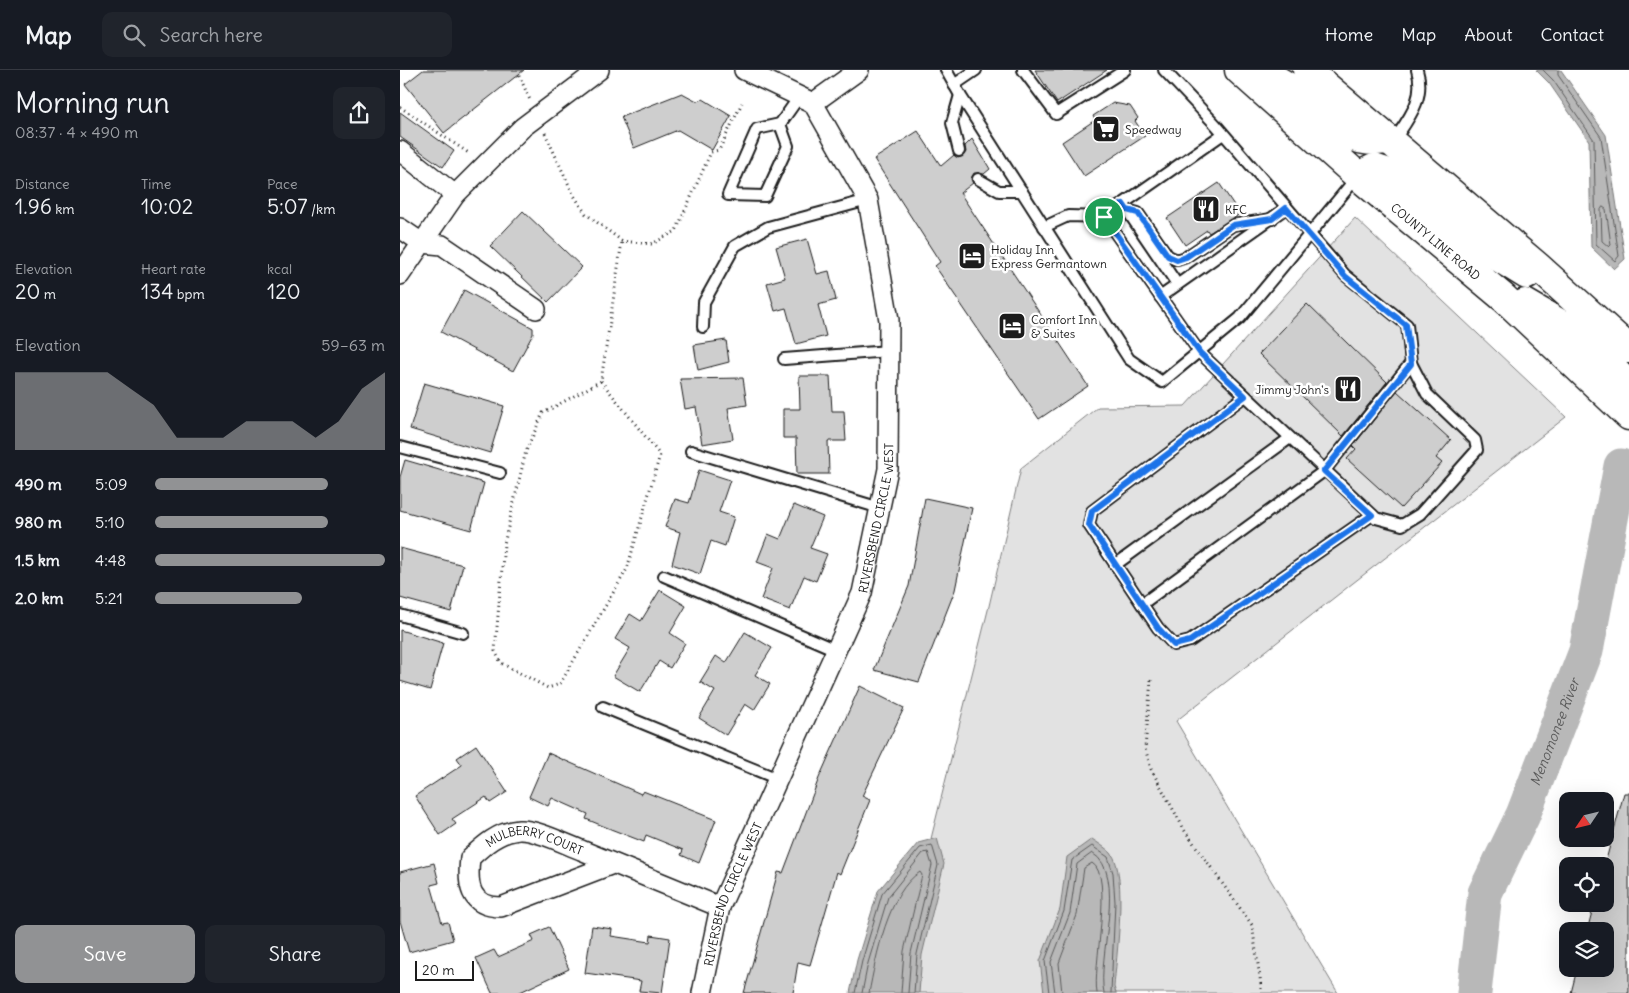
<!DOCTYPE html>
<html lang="en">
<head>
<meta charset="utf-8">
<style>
	body { margin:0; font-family:Delius,sans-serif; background:#20242c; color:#f1f3f6; height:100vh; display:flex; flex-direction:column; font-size:19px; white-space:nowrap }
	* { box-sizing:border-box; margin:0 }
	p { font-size:16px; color:#9ea1a6 }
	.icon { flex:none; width:28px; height:28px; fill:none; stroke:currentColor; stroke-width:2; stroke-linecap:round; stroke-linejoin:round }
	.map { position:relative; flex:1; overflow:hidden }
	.panel { display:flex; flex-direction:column; background:#171b24; width:400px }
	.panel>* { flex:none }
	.needle { width:32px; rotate:235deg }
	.buttons { position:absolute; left:1159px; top:722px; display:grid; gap:10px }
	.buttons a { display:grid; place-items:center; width:55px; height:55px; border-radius:10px; background:#171b24; box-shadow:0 5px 20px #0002; font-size:25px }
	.scale { position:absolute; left:15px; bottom:12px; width:59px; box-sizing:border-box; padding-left:5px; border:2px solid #1c1c1c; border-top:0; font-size:14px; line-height:18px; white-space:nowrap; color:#1c1c1c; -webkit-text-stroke:4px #fff; paint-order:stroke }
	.pin { position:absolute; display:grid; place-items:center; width:42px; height:42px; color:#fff; margin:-21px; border:2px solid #fff; border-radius:50%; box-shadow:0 1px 5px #0007 }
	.round { display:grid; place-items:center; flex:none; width:52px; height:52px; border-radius:10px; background:#20242c }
	.head { display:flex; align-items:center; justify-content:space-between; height:85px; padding:0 15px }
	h1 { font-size:28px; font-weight:600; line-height:38px }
	.figures { display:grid; grid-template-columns:repeat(3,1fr); gap:8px; height:85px; padding:5px 15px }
	.figures div { display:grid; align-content:center }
	.figures b { font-size:21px; font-weight:600 }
	.figures small { font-size:14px; font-weight:400 }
	.figures p { font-size:14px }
	.chart { height:140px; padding:10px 15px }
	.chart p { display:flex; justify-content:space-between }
	.chart svg { width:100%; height:90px; margin-top:5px; fill:#919294; opacity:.7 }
	.action { display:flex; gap:10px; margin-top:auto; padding:10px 15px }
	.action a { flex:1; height:58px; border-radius:10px; background:#919294; color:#fff; font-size:20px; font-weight:600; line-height:58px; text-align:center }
	.action a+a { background:#20242c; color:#f1f3f6 }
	ul { padding:0 15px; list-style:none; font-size:16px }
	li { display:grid; grid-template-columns:80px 60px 1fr; align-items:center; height:38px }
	li i { height:12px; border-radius:6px; background:#919294 }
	header { display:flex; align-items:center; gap:30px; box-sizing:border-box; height:70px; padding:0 25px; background:#171b24; border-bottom:1px solid #363941 }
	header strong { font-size:24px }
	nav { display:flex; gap:28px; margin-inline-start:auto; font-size:18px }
	.search { width:350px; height:45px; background:#20242c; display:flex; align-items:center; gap:12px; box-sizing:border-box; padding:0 18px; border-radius:10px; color:#9ea1a6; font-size:19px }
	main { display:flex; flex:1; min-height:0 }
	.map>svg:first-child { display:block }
	.green { fill:#e2e2e2; stroke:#7f7f7f }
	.water { fill:#b8b8b8; stroke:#7a7a7a }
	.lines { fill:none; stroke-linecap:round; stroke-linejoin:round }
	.shore { stroke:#5a5a5a; stroke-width:1 }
	.river { stroke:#b8b8b8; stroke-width:35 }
	.building { fill:#cecece; stroke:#1c1c1c }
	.lane-casing { stroke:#1c1c1c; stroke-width:14 }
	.street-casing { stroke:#1c1c1c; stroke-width:22 }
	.secondary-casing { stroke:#1c1c1c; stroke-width:31 }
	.path { stroke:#1c1c1c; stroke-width:3; stroke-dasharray:1 4; stroke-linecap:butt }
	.lane { stroke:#fff; stroke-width:10 }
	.street { stroke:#fff; stroke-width:19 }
	.secondary { stroke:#fff; stroke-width:28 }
	.route-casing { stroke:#fff; stroke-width:10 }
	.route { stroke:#1a73e8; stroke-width:6 }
	.labels { text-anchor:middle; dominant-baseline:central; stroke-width:5; stroke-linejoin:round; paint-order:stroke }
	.poi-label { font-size:12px; fill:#1c1c1c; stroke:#fff; text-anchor:start }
	.street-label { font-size:12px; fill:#1c1c1c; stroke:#fff }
	.water-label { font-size:14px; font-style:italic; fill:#5a5a5a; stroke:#fff }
</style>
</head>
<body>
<header>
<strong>Map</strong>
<div class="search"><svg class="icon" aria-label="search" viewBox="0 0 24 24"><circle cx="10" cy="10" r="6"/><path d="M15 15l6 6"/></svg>Search here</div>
<nav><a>Home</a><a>Map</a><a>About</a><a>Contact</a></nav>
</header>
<main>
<section class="panel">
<div class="head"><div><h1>Morning run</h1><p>08:37 · 4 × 490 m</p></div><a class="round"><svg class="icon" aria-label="share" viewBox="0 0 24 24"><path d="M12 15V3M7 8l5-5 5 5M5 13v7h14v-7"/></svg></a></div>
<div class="figures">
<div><p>Distance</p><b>1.96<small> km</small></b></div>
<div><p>Time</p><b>10:02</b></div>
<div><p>Pace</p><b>5:07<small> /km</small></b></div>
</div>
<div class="figures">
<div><p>Elevation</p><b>20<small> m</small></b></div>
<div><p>Heart rate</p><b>134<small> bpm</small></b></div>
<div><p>kcal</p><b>120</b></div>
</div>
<div class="chart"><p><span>Elevation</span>59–63 m</p>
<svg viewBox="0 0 160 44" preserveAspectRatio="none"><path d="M0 44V6L10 6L20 6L30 6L40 6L50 14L60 22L70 38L80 38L90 38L100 30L110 30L120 30L130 38L140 30L150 14L160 6V44z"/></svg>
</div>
<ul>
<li><b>490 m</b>5:09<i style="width:75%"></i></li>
<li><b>980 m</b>5:10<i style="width:75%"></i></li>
<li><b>1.5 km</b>4:48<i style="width:100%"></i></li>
<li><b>2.0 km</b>5:21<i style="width:64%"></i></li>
</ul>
<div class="action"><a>Save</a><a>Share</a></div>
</section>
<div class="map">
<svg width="1229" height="923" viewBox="0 0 1229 923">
	<rect width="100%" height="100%" fill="#fff"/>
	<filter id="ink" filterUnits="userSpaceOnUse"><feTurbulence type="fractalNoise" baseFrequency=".02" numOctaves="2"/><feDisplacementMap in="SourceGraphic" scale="10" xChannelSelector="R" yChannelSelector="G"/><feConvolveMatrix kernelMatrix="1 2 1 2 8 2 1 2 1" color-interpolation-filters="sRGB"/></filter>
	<g filter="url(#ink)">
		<polygon class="green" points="955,148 1166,347 776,651 938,923 502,923 510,853 589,536 621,398 698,337 785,336"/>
		<g class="water">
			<polygon points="1136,0 1161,0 1206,65 1225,189 1214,199 1191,177 1189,71 1149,13"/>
			<polygon points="537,768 544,794 522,885 519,923 450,923 457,890 478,821 518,773"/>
			<path d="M692,769C698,773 706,778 711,783C728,803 716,890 714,917L716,923H644L640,891L660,839L667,787Z"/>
		</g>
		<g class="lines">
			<g class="shore">
				<polyline points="1143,0 1153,10 1194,70 1196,174 1215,191 1219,186 1201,67 1158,5 1158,0"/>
				<polygon points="1203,137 1206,139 1211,175 1209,177 1202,171 1201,140"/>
				<polyline points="455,923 462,891 482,824 520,778 532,775 538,795 517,884 514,923"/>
				<polyline points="462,923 468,893 488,827 523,783 528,782 532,795 511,883 508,923"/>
				<path d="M469,923C476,887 488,822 520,802L522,805L504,881L501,923"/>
				<polyline points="649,923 645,891 664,841 672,790 692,776 708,787 713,803 715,832 711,923"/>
				<path d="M655,923L651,892L670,843L677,794L692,783C728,803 696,889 704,923"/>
				<path d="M662,923L659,893L677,845L684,798L692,793C714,805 692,899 697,923"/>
			</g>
			<path class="river" id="s1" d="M1074,923L1085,823L1123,745L1186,581L1221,396"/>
		</g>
		<g class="building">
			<polygon points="23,0 124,0 44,63 5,14"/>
			<polygon points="635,0 707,0 657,33"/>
			<polygon points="282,23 297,31 303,29 331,46 312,80 278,60 234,78 221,47"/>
			<polygon points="713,33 730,36 738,48 735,51 745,66 684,106 662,72 695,50 693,46"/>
			<polygon points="0,42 54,81 43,97 0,67"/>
			<polygon points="518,61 541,96 554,85 558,88 563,86 566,82 565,76 572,69 590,99 584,104 574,103 571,109 573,113 560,123 688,316 639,349 535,196 540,192 474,89"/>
			<polygon points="819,113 840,144 809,163 807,160 785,175 767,148"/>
			<polygon points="123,141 182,197 148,232 90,176"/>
			<polygon points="407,169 417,204 429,201 436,230 418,235 426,266 396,274 386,238 375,241 367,213 385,208 376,177"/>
			<polygon points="64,220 133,258 133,264 113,301 41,262"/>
			<polygon points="907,234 987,312 943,366 859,284"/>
			<polygon points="326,270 329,292 298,300 294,275"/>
			<polygon points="399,306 430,306 432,341 444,341 446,371 428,371 429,404 397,404 396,368 383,368 383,339 400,339"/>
			<polygon points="343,308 347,335 328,338 333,369 302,374 296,337 285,339 280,309"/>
			<polygon points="24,313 104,336 90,383 10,359"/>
			<polygon points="997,321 1051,370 1036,388 1042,393 1001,438 947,389 956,379 953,376"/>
			<polygon points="5,390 84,413 71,460 0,440 0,407"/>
			<polygon points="299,400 330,410 319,442 334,447 325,476 311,471 300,504 272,494 280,462 265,457 275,429 289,433"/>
			<polygon points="525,428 572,438 555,520 519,612 474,600 509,516"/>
			<polygon points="394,435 423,447 410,478 427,484 416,511 404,506 390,540 361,529 373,498 357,492 368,464 380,469"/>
			<polygon points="0,478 63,495 51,542 0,528"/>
			<polygon points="260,520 286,536 270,563 285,573 270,598 259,591 240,622 213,606 230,578 215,569 230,544 241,551"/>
			<polygon points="0,560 43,573 30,620 0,611"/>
			<polygon points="345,562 372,578 355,605 370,614 354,640 345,634 326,665 299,648 315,621 300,612 316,586 326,593"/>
			<polygon points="460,616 504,638 462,726 470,730 440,804 437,802 410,895 398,892 393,923 344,923 378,802 383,803 419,708"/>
			<polygon points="76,675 107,722 90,733 86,727 52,749 56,754 40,765 15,726 62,695 57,688"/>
			<polygon points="148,683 241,724 243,721 316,750 299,793 281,785 283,780 246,765 244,772 203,756 186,749 188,744 152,728 148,736 129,727"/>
			<polygon points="1224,723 1229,723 1229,923 1171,923 1177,899 1205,899 1205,861 1187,861 1194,834 1205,834 1205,794"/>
			<polygon points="34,793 39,813 31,815 42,853 48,852 53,870 9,882 0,851 0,802"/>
			<polygon points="192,856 212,859 211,866 250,872 251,865 270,868 262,923 239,921 241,911 185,903"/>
			<polygon points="149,857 169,899 118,923 92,923 76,888 94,880 98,887 134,871 131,865"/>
		</g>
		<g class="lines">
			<defs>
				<g id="lane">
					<polyline points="546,0 560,25 729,289 762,312 840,248 957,107"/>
					<polyline points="623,0 656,44 725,0"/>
					<polyline points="764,0 816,55 945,205 1007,255 1011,293 1027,324 1075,370 1077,380 1020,444 1002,455 976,448 800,283 704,147 823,64"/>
					<polyline points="554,15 576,0"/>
					<polygon points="380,54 388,76 365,126 328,125 357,59"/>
					<polyline points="380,54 399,27"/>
					<path d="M993,72C1008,49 1026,29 1017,0"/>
					<polyline points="559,81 552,53 560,25"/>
					<polyline points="578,109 599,121 622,121"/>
					<polyline points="726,139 777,214"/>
					<polyline points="727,140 738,143 768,186 777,190 786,187 833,155 872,149"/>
					<polyline points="644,157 668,146 704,147"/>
					<polyline points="760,227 886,138"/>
					<polyline points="303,257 304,232 335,176 368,157 468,130"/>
					<polyline points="384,289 489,281"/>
					<polyline points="845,326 692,441 689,455 758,558 774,575 790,571 972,445"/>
					<polyline points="0,377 100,403"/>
					<polyline points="291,381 480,438"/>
					<polyline points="715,495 890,368"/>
					<polyline points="264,506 436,580"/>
					<polyline points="742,534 924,401 1011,293"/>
					<polyline points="0,545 63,563"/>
					<polyline points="203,637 378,709"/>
				</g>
				<g id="street">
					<polyline points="413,33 459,0"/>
					<polyline points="0,81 55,125"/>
					<polyline points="0,158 22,173 42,175 136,239"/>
					<polyline points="0,205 55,125 123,57 199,0"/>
					<path id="s2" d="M213,794L101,837C69,837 67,814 70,788C84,775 98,762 119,760C136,759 165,774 181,780C227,799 274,818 320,837"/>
					<path id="s3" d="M302,923L320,837L462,523L488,399L489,250L468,130L413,33L344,0"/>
				</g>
				<g id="secondary">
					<path id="s4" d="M839,0L958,106L1104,228L1229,346"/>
					<path d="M859,0C869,6 880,11 890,18C926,44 938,77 989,70"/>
					<polyline points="907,0 1137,196 1229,279"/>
					<polyline points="958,106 974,98 992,104 1085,179 1127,205"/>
					<polyline points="1125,233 1173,261 1229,315"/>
				</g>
			</defs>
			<use href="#lane" class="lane-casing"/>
			<use href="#street" class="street-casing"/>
			<use href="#secondary" class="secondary-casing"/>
			<g class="path">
				<polyline points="119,5 130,30"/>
				<polyline points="0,37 70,84"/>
				<polyline points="145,63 173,124 186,144 222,171 252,174 276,161 311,82 319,80 342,33"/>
				<polyline points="201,311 260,385 227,499 160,614 148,618 101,593 95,581 104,474 126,381 143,343 201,311 222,171"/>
				<polyline points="751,610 745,678 751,699 785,761 852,855 861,914 861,923"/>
			</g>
			<use href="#lane" class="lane"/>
			<use href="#street" class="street"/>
			<use href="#secondary" class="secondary"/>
		</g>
	</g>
	<g class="lines" filter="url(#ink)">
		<defs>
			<polygon id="route" points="723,134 727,140 738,143 768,186 777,190 786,187 833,155 872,149 886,138 945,206 1006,255 1011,294 924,401 972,445 790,571 774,575 758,558 689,455 692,441 845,326 800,283 704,147"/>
		</defs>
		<use href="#route" class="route-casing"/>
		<use href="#route" class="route"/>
	</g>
	<defs>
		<symbol id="supermarket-square" viewBox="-11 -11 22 22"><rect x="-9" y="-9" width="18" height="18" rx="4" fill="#1c1c1c" stroke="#fff"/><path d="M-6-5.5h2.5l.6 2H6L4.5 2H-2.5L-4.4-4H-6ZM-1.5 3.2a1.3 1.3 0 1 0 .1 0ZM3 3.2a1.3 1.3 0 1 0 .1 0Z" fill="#fff"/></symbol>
		<symbol id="restaurant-square" viewBox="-11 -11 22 22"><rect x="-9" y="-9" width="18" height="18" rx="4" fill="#1c1c1c" stroke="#fff"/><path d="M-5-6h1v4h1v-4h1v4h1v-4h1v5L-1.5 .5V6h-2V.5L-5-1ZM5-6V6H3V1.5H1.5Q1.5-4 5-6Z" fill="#fff"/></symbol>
		<symbol id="hotel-square" viewBox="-11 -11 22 22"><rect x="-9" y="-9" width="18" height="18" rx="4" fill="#1c1c1c" stroke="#fff"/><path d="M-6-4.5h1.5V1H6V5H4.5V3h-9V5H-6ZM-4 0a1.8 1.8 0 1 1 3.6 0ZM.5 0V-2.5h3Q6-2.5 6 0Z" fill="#fff"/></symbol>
	</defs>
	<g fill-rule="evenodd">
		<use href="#supermarket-square" x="690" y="43" width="32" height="32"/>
		<use href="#restaurant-square" x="790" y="123" width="32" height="32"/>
		<use href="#hotel-square" x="556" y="170" width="32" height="32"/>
		<use href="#hotel-square" x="596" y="240" width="32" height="32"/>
		<use href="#restaurant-square" x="932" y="303" width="32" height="32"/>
	</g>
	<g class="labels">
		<g class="poi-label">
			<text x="725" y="59">Speedway</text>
			<text x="825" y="139">KFC</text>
			<text x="591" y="179">Holiday Inn<tspan x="591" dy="14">Express Germantown</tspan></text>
			<text x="631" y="249">Comfort Inn<tspan x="631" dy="14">&amp; Suites</tspan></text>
			<text x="929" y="319" text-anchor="end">Jimmy John's</text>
		</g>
		<g class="street-label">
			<text stroke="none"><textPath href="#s4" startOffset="261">COUNTY LINE ROAD</textPath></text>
			<text stroke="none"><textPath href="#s3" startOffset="509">RIVERSBEND CIRCLE WEST</textPath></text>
			<text stroke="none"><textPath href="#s2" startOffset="262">MULBERRY COURT</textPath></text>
			<text stroke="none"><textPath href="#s3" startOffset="104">RIVERSBEND CIRCLE WEST</textPath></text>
		</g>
		<g class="water-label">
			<text stroke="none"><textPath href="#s1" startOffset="276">Menomonee River</textPath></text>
		</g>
	</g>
</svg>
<div class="buttons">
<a><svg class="needle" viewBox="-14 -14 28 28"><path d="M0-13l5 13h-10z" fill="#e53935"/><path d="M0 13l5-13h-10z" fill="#9ea1a6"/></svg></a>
<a><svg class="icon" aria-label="locate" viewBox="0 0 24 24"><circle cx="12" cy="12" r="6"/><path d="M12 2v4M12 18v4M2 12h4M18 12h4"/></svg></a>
<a><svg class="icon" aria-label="layers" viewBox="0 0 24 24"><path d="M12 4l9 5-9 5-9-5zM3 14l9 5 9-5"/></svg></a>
</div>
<div class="scale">20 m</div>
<div class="pin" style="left:704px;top:147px;background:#1e9e55"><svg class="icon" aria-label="arrive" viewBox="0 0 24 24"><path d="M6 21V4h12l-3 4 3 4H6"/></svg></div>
</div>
</main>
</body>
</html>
